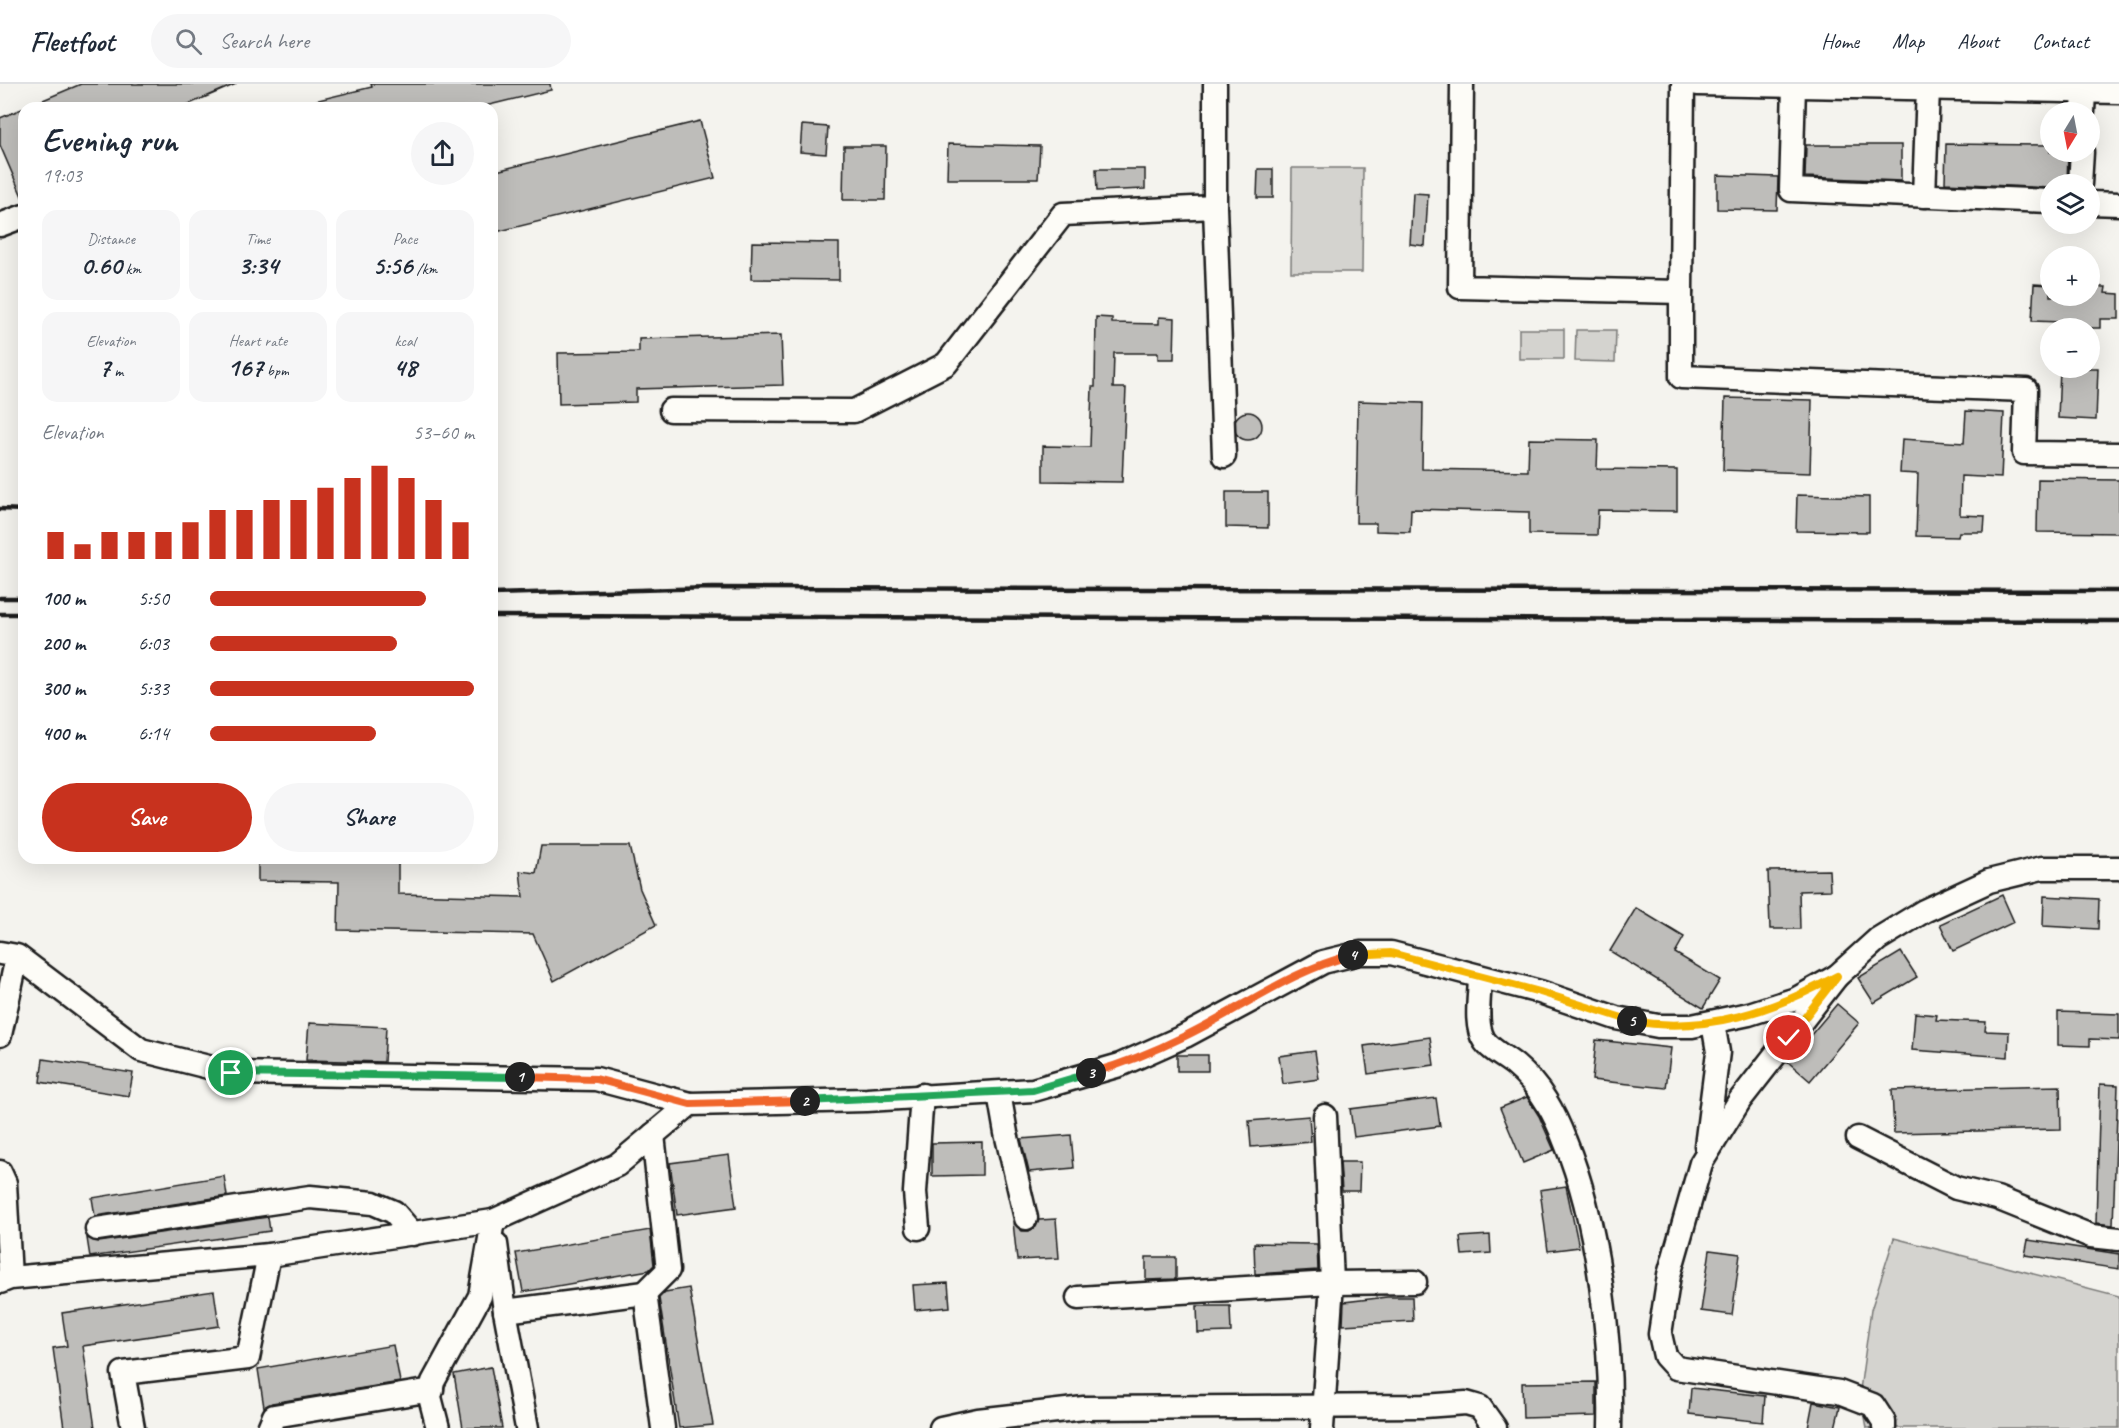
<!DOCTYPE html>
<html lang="en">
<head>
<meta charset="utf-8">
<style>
	body { margin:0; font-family:Caveat,sans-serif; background:#f6f6f7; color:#1f2937; height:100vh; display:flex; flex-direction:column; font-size:22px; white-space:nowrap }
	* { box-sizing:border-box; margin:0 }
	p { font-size:20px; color:#747a83 }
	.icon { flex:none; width:33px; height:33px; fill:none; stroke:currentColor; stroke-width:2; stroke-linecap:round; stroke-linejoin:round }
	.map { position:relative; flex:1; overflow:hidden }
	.panel { position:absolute; left:18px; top:18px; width:480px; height:762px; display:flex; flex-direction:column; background:#fff; border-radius:18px; box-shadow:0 6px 24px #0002 }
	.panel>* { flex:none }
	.needle { width:39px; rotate:190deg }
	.buttons { position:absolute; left:2040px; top:18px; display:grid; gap:12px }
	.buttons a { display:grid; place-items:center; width:60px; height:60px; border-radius:50%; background:#fff; box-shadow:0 6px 24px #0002; font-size:30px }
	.pin { position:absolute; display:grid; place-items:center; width:51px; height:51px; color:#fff; margin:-26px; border:3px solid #fff; border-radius:50%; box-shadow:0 2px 6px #0007 }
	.km { position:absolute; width:30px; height:30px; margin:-15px; border-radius:50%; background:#222; color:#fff; font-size:16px; line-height:30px; text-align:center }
	.round { display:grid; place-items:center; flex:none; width:63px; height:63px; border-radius:32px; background:#f6f6f7 }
	.head { display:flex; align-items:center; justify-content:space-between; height:102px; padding:0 24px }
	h1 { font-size:33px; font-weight:600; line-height:45px }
	.figures { display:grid; grid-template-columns:repeat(3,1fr); gap:9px; height:102px; padding:6px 24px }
	.figures div { display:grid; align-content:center; border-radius:15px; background:#f6f6f7; text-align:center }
	.figures b { font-size:26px; font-weight:600 }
	.figures small { font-size:16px; font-weight:400 }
	.figures p { font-size:16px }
	.chart { height:168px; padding:12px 24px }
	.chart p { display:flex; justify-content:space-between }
	.chart svg { width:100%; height:108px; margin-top:6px; stroke:#c8321e; stroke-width:6 }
	.action { display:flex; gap:12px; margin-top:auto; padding:12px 24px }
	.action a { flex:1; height:69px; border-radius:36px; background:#c8321e; color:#fff; font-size:24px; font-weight:600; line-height:69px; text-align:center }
	.action a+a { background:#f6f6f7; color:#1f2937 }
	ul { padding:0 24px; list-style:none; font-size:20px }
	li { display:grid; grid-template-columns:96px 72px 1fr; align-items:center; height:45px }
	li i { height:15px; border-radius:8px; background:#c8321e }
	header { display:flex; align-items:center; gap:36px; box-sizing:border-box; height:84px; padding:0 30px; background:#fff; border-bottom:2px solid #e0e1e3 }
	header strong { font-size:28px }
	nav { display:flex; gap:33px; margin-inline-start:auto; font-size:21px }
	.search { width:420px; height:54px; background:#f6f6f7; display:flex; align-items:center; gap:15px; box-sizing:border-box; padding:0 21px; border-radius:33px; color:#747a83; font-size:22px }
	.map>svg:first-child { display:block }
	.green { fill:#d4d3cf; stroke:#787876; stroke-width:1.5 }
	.building { fill:#bebdba; stroke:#1c1c1c; stroke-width:1.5 }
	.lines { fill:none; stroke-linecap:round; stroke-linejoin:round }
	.minor-casing { stroke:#1c1c1c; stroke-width:27 }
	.minor { stroke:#fdfcf7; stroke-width:22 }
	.rail { stroke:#1c1c1c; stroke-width:4.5 }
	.split-1-casing { stroke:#fff; stroke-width:12 }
	.split-2-casing { stroke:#fff; stroke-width:12 }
	.split-3-casing { stroke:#fff; stroke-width:12 }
	.split-4-casing { stroke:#fff; stroke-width:12 }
	.split-5-casing { stroke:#fff; stroke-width:12 }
	.split-6-casing { stroke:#fff; stroke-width:12 }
	.split-1 { stroke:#22a559; stroke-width:8 }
	.split-2 { stroke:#f0652b; stroke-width:8 }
	.split-3 { stroke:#22a559; stroke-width:8 }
	.split-4 { stroke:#f0652b; stroke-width:8 }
	.split-5 { stroke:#f5b400; stroke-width:8 }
	.split-6 { stroke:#f5b400; stroke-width:8 }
</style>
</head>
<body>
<header>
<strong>Fleetfoot</strong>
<div class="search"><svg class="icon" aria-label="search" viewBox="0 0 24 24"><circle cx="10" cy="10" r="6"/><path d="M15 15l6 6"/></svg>Search here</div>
<nav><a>Home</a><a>Map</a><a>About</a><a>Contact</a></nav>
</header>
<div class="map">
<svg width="2119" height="1344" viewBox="0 0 2119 1344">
	<rect width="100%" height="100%" fill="#f4f3ee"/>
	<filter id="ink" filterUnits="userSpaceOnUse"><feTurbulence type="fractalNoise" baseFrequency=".0167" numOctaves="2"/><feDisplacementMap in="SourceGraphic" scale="12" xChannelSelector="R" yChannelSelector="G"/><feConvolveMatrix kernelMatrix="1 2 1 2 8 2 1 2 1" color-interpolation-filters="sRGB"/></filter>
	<g filter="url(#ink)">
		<g class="green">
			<polygon points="1292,84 1363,84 1362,188 1291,188"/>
			<rect x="1519" y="245" width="45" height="30"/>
			<polygon points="1576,246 1616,246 1615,278 1575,277"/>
			<polygon points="1894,1154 2119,1212 2119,1344 1867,1344 1860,1306 1871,1226"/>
		</g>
		<g class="building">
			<polygon points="81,0 236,0 180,24 24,24"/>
			<polygon points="371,0 550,0 551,6 477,24 310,24 310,18 372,3"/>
			<polygon points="24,24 24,117 0,61 0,34"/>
			<polygon points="700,37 715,94 492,149 492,88"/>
			<polygon points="802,41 828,43 826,70 800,68"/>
			<polygon points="948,60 1040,62 1038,95 947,95"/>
			<polygon points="1946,60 2050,61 2050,68 2068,68 2067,100 2050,100 2050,104 1945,99"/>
			<polygon points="1806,61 1901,61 1901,97 1805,93"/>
			<polygon points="844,62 886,62 885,116 843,116"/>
			<polygon points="1096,85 1145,85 1145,105 1097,107"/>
			<polygon points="1258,85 1273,85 1273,114 1257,114"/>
			<polygon points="1717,91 1778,93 1777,126 1717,125"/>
			<polygon points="1413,109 1428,110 1425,162 1410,160"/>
			<polygon points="752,158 839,159 839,196 751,195"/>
			<polygon points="2034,200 2050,201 2050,212 2090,212 2090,203 2106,203 2105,209 2119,210 2119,235 2100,235 2100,244 2062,244 2062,238 2032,237"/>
			<polygon points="1096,233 1112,234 1112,239 1159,240 1159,233 1175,234 1174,275 1158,275 1158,269 1114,269 1113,304 1126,304 1122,398 1043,397 1043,362 1090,363 1092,303 1095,303"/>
			<polygon points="781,251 783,301 636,305 636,318 559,320 558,269 639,268 639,255"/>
			<polygon points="2060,284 2098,284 2096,336 2058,334"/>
			<polygon points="1725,314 1812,316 1810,389 1723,386"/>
			<polygon points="1358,317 1423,319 1422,385 1528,387 1529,355 1598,356 1597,385 1677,386 1677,427 1598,426 1597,451 1529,450 1529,428 1411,425 1410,448 1376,447 1376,439 1356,439"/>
			<polygon points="1966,327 2004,329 2001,394 1961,392 1960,431 1985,432 1984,448 1959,448 1958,453 1916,452 1918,390 1900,389 1902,355 1964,359"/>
			<circle cx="1248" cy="342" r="14"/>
			<polygon points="2038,395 2119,396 2119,449 2037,448"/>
			<polygon points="1226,408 1268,408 1268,444 1226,443"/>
			<polygon points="1797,411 1869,413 1869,448 1796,447"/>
			<polygon points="541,762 630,762 640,805 656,841 554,897 533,850 338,846 339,798 258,797 258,774 398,774 398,810 523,813 520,787 536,789"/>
			<polygon points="1829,786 1830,806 1799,807 1800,845 1770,845 1768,787"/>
			<polygon points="2002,811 2014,838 1953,867 1940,840"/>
			<polygon points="2044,812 2099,815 2098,845 2043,842"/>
			<polygon points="1636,824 1684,853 1675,869 1720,896 1703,924 1610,867"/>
			<polygon points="1901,868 1917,893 1874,919 1858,894"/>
			<polygon points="1837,920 1859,939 1810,997 1788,978"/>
			<polygon points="2058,928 2119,930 2119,956 2090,955 2090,962 2058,961"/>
			<polygon points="1915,929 1937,931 1936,936 1986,938 1985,947 2009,948 2008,973 1912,966"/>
			<polygon points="309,939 386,943 384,978 306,976"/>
			<polygon points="1430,953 1434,981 1368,990 1364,962"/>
			<polygon points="1596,956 1671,964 1666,1004 1592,996"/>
			<polygon points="1315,967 1319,995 1283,1000 1279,972"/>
			<rect x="1177" y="971" width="31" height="16"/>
			<polygon points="43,975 133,989 129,1012 40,998"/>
			<polygon points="2100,1000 2118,1001 2113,1141 2096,1139"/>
			<polygon points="2060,1002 2061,1045 1894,1049 1892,1006"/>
			<polygon points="1527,1013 1539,1032 1554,1066 1523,1079 1500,1024"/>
			<polygon points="1436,1014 1440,1042 1354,1053 1350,1025"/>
			<polygon points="1309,1032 1311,1058 1251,1063 1249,1037"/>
			<polygon points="1071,1051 1074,1084 1029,1088 1021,1055"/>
			<polygon points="982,1058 982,1091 932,1092 932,1059"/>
			<polygon points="729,1071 736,1123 677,1131 670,1079"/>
			<polygon points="1340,1078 1360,1078 1359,1107 1342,1107"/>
			<polygon points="224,1092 227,1112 95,1132 92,1114"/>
			<polygon points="1566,1102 1579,1163 1548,1167 1540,1106"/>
			<polygon points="268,1133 270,1147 90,1173 87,1154 99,1158"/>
			<polygon points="1056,1135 1059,1174 1017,1176 1013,1138 1022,1147 1029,1147 1036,1143 1039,1136"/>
			<polygon points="650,1146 654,1181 649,1186 523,1208 516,1169"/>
			<polygon points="1490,1151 1491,1169 1462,1171 1460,1153"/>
			<polygon points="2028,1156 2119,1170 2119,1185 2025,1171"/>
			<polygon points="1254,1159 1317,1160 1318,1186 1255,1190"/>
			<polygon points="1710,1166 1740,1170 1732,1231 1701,1227"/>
			<polygon points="1146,1173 1176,1173 1176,1195 1146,1196"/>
			<polygon points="948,1199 950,1223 915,1226 913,1201"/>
			<polygon points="689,1204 713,1341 679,1344 659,1214 665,1208"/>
			<polygon points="214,1207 219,1242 83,1262 95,1344 64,1344 53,1264 67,1262 62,1229"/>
			<polygon points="1387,1213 1412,1213 1413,1237 1343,1241 1344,1218"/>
			<polygon points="1197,1222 1230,1222 1231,1248 1198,1249"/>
			<polygon points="393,1261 400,1298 272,1319 264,1323 258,1285"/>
			<polygon points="491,1283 502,1344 463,1344 454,1290"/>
			<polygon points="1596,1298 1596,1332 1523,1334 1522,1299"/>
			<polygon points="1691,1304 1765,1312 1763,1338 1689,1330"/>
			<polygon points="1813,1318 1840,1323 1835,1344 1808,1344"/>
		</g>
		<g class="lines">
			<defs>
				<g id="minor">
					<polyline points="1215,0 1215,123 1224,372"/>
					<polyline points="1462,0 1460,203 1681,208 1683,0"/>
					<polyline points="1698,0 2119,8"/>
					<polyline points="1794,2 1791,106 2050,117"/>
					<polyline points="2083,28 2084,7"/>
					<polyline points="2080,100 2082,68"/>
					<polyline points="1924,112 1928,4"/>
					<polyline points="2090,119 2119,120"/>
					<polyline points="0,141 24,132"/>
					<polyline points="1681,208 1681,293 2026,306 2024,369 2119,370"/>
					<polyline points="671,326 854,327 946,280 1063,130 1215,123"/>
					<polyline points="0,869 17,872 141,966 232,989 596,995 690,1020"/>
					<path d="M1480,893C1480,910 1474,941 1484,956C1490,966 1507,974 1516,982C1540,1002 1554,1028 1565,1057C1598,1137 1612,1257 1610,1344"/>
					<polyline points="0,951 16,878"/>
					<polyline points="999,1009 1006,1049 1026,1134"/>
					<polyline points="1858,1054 1956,1104 1997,1114 2091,1152 2119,1155"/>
					<polyline points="1706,1062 1718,968 1713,939"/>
					<polyline points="0,1088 5,1099 10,1194"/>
					<polyline points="918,1144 915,1108 922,1011"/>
					<polyline points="97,1145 310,1113 373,1119 394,1128 413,1150"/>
					<polyline points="496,1160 505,1227 527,1344"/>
					<polyline points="0,1198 10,1194 269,1171 493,1137 617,1081 690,1020 867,1016 1033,1006 1120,981 1185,952 1323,878 1360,869 1391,869 1540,908 1616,934 1658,942 1692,942 1749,930 1796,915 1837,892"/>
					<polyline points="645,1209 668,1186 653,1051"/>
					<polyline points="1078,1214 1332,1199 1415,1198"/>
					<polyline points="505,1227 645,1209 663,1344"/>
					<polyline points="133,1344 123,1289 248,1274 269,1171"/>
					<polyline points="269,1344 274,1332 432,1306"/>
					<polyline points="438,1344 430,1313 433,1298 480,1212 493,1137"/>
					<polyline points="941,1344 978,1336 1084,1324 1424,1322 1466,1319 1480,1323 1495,1344"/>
					<polyline points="1322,1344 1332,1199 1325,1032"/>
					<polyline points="1884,1344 1884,1338 1873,1321 1839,1308 1676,1284 1665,1272 1660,1250 1669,1191 1701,1079 1740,1016 1837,892 1878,855 1924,827 1989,797 2042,784 2119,784"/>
				</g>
			</defs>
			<use href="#minor" class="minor-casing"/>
			<use href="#minor" class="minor"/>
			<g class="rail">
				<polyline points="0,425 24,426"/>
				<polyline points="492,510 712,504 2119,507"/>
				<polyline points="0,514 24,514"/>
				<polyline points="0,530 24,530"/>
				<polyline points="492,532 2119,537"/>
			</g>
		</g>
	</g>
	<g class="lines" filter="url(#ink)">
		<defs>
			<polyline id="split-1" points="231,989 520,993"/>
			<polyline id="split-2" points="520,993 596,995 690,1020 805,1017"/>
			<polyline id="split-3" points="805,1017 1033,1006 1091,989"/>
			<path id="split-4" d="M1091,989C1123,980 1155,967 1185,952C1241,925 1291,886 1353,871"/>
			<polyline id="split-5" points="1353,871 1391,869 1540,908 1632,937"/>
			<path id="split-6" d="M1632,937C1706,950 1773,927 1837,892L1789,954"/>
		</defs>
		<use href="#split-1" class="split-1-casing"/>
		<use href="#split-2" class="split-2-casing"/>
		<use href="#split-3" class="split-3-casing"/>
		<use href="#split-4" class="split-4-casing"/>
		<use href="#split-5" class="split-5-casing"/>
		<use href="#split-6" class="split-6-casing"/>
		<use href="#split-1" class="split-1"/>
		<use href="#split-2" class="split-2"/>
		<use href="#split-3" class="split-3"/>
		<use href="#split-4" class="split-4"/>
		<use href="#split-5" class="split-5"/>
		<use href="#split-6" class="split-6"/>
	</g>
</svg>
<div class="buttons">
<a><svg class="needle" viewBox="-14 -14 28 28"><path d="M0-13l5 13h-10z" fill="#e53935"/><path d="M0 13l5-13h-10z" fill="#747a83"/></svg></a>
<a><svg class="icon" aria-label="layers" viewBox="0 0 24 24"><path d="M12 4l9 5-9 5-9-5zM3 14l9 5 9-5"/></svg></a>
<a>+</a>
<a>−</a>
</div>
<div class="pin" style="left:231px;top:989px;background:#1e9e55"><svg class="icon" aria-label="arrive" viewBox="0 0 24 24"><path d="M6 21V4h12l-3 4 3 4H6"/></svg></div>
<div class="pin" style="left:1789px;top:954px;background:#d93025"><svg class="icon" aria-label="check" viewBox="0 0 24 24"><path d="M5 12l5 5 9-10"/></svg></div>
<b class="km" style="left:520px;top:993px">1</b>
<b class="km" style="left:805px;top:1017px">2</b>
<b class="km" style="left:1091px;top:989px">3</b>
<b class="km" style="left:1353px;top:871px">4</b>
<b class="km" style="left:1632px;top:937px">5</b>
<section class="panel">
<div class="head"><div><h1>Evening run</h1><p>19:03</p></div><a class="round"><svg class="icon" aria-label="share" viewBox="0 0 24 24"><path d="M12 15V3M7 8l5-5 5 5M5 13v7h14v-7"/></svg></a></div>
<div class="figures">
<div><p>Distance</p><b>0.60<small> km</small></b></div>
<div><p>Time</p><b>3:34</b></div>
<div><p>Pace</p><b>5:56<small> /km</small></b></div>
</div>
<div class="figures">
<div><p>Elevation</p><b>7<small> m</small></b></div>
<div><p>Heart rate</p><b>167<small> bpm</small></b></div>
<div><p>kcal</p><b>48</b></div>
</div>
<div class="chart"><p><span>Elevation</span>53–60 m</p>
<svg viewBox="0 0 160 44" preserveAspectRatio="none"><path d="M5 44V33M15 44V38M25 44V33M35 44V33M45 44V33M55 44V29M65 44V24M75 44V24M85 44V20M95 44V20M105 44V15M115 44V11M125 44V6M135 44V11M145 44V20M155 44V29"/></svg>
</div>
<ul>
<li><b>100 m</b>5:50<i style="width:82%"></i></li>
<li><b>200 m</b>6:03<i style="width:71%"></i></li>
<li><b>300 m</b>5:33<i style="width:100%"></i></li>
<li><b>400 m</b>6:14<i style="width:63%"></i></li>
</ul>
<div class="action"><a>Save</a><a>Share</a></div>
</section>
</div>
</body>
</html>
